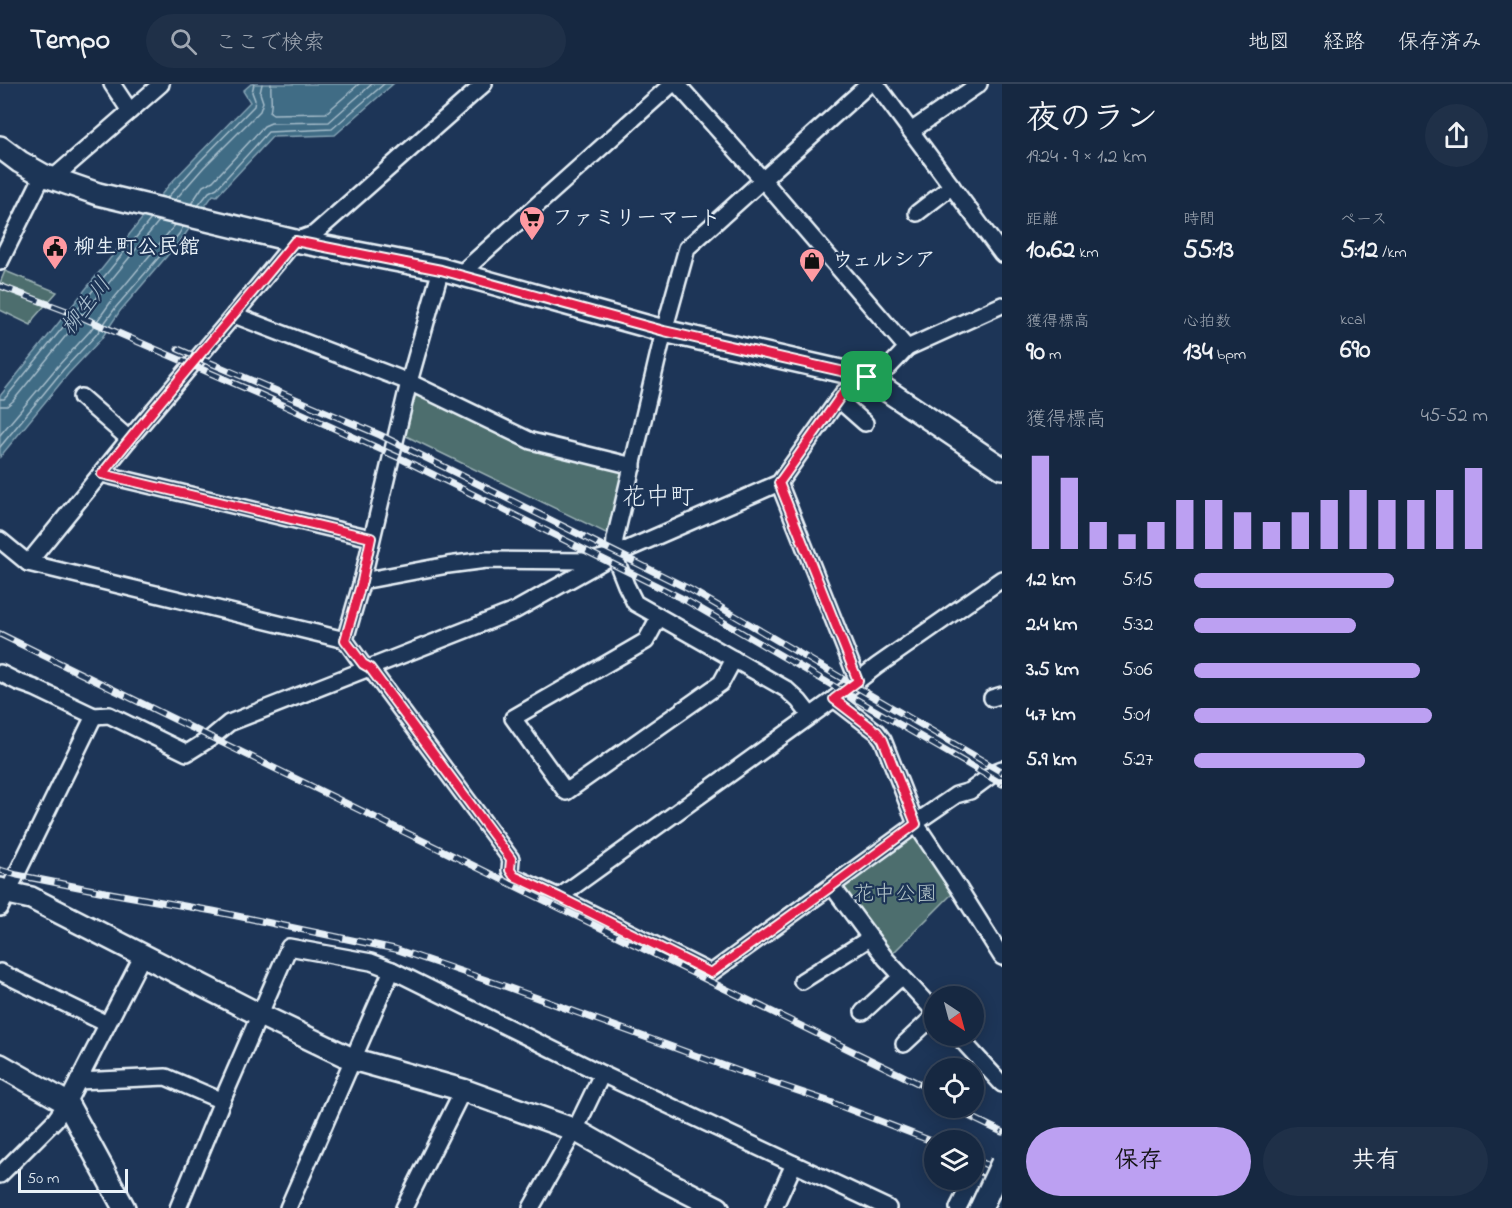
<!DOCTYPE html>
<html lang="ja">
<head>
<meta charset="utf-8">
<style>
	body { margin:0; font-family:"Indie Flower","Klee One",sans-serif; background:#1f3048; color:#f1f3f6; height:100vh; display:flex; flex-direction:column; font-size:22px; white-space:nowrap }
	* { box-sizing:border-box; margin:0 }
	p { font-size:20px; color:#9ea6b1 }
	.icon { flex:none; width:33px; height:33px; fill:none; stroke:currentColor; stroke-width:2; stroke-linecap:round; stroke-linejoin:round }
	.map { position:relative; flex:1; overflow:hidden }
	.panel { display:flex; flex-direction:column; background:#162841; width:510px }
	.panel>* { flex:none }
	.needle { width:39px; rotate:144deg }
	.tools { position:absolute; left:924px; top:902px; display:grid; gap:12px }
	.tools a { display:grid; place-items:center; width:60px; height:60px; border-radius:50%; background:#162841; box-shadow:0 3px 15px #0003,0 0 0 2px #35445a; font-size:30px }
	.scale { position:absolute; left:18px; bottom:15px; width:110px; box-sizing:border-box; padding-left:6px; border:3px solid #e8f1f8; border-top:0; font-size:16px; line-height:21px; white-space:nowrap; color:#e8f1f8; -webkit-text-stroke:4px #1d3557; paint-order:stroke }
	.pin { position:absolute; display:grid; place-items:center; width:51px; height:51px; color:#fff; margin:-26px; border-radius:12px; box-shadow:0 3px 9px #0006 }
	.round { display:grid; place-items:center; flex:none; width:63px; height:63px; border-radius:32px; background:#1f3048 }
	.summary { display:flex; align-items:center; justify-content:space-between; height:102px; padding:0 24px }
	h1 { font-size:33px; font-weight:700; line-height:45px }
	.metrics { display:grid; grid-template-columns:repeat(3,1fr); gap:9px; height:102px; padding:6px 24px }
	.metrics div { display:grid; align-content:center }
	.metrics b { font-size:26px; font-weight:700 }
	.metrics small { font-size:16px; font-weight:400 }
	.metrics p { font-size:16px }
	.chart { height:168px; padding:12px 24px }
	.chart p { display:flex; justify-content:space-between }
	.chart svg { width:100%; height:108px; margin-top:6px; stroke:#bca0f2; stroke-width:6 }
	.action { display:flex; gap:12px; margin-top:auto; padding:12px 24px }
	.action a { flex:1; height:69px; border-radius:36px; background:#bca0f2; color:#111; font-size:24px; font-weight:700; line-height:69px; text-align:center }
	.action a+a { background:#1f3048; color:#f1f3f6 }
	ul { padding:0 24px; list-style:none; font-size:20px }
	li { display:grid; grid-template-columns:96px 72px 1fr; align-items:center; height:45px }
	li i { height:15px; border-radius:8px; background:#bca0f2 }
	header { display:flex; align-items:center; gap:36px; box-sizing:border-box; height:84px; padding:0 30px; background:#162841; border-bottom:2px solid #35445a }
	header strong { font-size:28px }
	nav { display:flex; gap:33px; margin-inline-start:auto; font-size:21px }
	.search { width:420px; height:54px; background:#1f3048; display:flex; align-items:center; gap:15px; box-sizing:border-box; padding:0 21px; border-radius:33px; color:#9ea6b1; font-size:22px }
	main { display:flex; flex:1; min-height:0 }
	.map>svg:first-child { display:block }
	.green { fill:#4d6e6e; stroke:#9ab0b3; stroke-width:1.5 }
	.water { fill:#406c85; stroke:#83a1b3; stroke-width:1.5 }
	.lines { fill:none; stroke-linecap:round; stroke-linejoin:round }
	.shore { stroke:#a5bcca; stroke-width:1.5 }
	.street-casing { stroke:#e8f1f8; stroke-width:20 }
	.secondary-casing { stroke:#e8f1f8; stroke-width:26 }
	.street { stroke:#1d3557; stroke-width:15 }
	.secondary { stroke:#1d3557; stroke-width:21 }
	.rail-casing { stroke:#e8f1f8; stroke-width:7 }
	.rail { stroke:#1d3557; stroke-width:4.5; stroke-dasharray:14; stroke-linecap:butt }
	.secondary-bridge-casing { stroke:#e8f1f8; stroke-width:26; stroke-linecap:butt }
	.secondary-bridge { stroke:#1d3557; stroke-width:21 }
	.route-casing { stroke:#fff; stroke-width:12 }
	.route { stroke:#e11d48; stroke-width:8 }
	.labels { text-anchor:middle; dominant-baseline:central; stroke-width:4.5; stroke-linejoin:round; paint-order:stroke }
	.poi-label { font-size:21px; font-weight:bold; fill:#e8f1f8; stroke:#1d3557; text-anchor:start }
	.park-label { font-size:21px; fill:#b2c3c8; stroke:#1d3557 }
	.water-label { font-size:22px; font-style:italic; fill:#adc2d0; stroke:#1d3557 }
	.quarter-label { font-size:24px; fill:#e8f1f8; stroke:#1d3557 }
</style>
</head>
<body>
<header>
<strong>Tempo</strong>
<div class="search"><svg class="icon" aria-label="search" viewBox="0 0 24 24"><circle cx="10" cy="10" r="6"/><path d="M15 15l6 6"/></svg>ここで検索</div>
<nav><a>地図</a><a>経路</a><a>保存済み</a></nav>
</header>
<main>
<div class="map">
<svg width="1002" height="1124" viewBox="0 0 1002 1124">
	<rect width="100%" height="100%" fill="#1d3557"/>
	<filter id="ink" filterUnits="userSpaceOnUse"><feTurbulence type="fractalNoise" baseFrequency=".0167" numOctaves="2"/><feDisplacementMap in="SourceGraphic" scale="12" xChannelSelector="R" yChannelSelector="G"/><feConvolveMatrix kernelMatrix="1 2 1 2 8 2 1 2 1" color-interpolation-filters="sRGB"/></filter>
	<g filter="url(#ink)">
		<g class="green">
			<polygon points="5,187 57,208 34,234 31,241 0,226 0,199"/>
			<polygon points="421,310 625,387 608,450 404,351 415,312"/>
			<polygon points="915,750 954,808 891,871 842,806 843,799"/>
		</g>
		<polygon class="water" points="251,0 393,0 335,51 272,53 217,112 213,111 184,152 120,227 101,255 68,290 0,373 0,312 169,101 195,74 250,18 243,7"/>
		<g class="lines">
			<g class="shore">
				<path d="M271,0C270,10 273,18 270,28L273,30L326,29L359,0"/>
				<polyline points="167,114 199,78 254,22 255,16 252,8 254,0"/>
				<polyline points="175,116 204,83 260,27 263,18 260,9 262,0"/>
				<polyline points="191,120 203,102 213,97 264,42 271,39 329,38 372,0"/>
				<polyline points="198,122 209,108 217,104 268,48 332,45 384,0"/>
				<polyline points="0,315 4,315 7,312 151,135"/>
				<polyline points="0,322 7,322 13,317 159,137"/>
				<polyline points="0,351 58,282 90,247 110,219 175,141"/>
				<polyline points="0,363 63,286 96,251 116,223 179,150 183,143"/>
			</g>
			<defs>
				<g id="street">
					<polyline points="112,0 130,27"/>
					<polyline points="484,0 314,150 295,157 234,231 129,355 28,479 345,556 363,581 370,584 511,775 510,786 514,793 559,813 711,889 910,745 921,735 956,711 970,707 997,687 1002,685"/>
					<polyline points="876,0 1002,170"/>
					<polyline points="911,47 979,0"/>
					<polyline points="52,95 161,0"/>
					<polyline points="917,129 952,102"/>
					<polyline points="0,178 43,91"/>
					<polyline points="459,191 672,0"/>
					<polyline points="234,231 409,298 531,357 633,382"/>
					<polyline points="907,264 1002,221"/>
					<polyline points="81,313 129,355"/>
					<polyline points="839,316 865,339"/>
					<polyline points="102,390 371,454"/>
					<polyline points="779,399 858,597"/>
					<polyline points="0,456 28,479"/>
					<polyline points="362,497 448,481 486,476 589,477 603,474"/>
					<polyline points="659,533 646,557 513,634 566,708 721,599 734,575"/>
					<polyline points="345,556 362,497 409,298 441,185"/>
					<polyline points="0,589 18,598 35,604 94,632 109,631 187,669 211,654 229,639 514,527 614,471 779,399 843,309 867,293 888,284 907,264 763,96 677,0"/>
					<polyline points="992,614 1002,611"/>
					<polyline points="834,615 877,648 883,656 916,740 958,803 1002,873"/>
					<polyline points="810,631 799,617 786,605 635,519 626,501 614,471 615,455 664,247 687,164 869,0"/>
					<polyline points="832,802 886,875 934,927"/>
					<polyline points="559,813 834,615 877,582 1002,495"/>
					<polyline points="0,824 94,632"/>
					<polyline points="0,888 107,940"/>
					<polyline points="802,897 870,854"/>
					<polyline points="863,928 902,892"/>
					<polyline points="957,951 1002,1000"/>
					<polyline points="904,960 934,932"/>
					<polyline points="78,997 166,993 222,1017"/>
					<polyline points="794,1080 888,1124"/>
					<polyline points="0,1091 55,1036 67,1019 143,871"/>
					<polyline points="178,1124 222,1017 289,863 371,878 392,886 602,990 794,1080 774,1124"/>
					<polyline points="288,1124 392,886"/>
					<polyline points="404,1124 463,1006"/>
					<polyline points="531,1124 575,1046 602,990"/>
					<polyline points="958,1124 972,1096 998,1110"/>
				</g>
				<g id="secondary">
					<polyline points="0,63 20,78 43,91 98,110 295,157 441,185 664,247 867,293 1002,384"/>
					<polyline points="0,805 8,809 31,814 260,931 352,975 463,1006 575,1046 667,1098 718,1124"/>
					<polyline points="0,981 67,1019 124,1124"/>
					<polyline points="999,1124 1002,1117"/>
				</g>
			</defs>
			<use href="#street" class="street-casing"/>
			<use href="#secondary" class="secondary-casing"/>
			<use href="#street" class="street"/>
			<use href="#secondary" class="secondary"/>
			<defs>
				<g id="rail">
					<polyline points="0,202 72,229 261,311 404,376 687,517 1002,700"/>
					<polyline points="178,265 380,351 691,506 1002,688"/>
					<polyline points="0,550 934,1007"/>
					<polyline points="0,786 17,791 99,807 213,827 395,865 507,903 744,989 825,1016 934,1058"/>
					<polyline points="950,1023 1002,1048"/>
					<polyline points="974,1075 1002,1088"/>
				</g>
			</defs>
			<use href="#rail" class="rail-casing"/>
			<use href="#rail" class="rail"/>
			<defs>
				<polyline id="secondary-bridge" points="981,1124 1002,1079"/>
			</defs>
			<use href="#secondary-bridge" class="secondary-bridge-casing"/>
			<use href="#secondary-bridge" class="secondary-bridge"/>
		</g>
	</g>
	<g class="lines" filter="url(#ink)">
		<defs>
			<path id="route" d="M295,157L441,186L664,247L867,293L843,309L779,399L858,597L834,615L877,648L883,656L916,740L832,802L711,889L559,813L514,792L510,786L511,775L370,584L363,580L345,556L362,497L371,454L102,390C164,311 231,235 295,157Z"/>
		</defs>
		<use href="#route" class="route-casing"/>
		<use href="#route" class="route"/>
	</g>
	<defs>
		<symbol id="supermarket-pin" viewBox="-11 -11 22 30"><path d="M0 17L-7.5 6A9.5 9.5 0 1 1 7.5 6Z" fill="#ff9aa2" stroke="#1d3557"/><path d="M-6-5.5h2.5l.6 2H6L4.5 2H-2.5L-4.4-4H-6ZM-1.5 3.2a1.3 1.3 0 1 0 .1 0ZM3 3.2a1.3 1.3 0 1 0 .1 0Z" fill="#111"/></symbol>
		<symbol id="civic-pin" viewBox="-11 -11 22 30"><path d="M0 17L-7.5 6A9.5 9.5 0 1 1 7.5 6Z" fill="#ff9aa2" stroke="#1d3557"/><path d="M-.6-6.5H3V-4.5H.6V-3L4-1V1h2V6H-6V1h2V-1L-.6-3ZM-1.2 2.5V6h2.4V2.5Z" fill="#111"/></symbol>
		<symbol id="shop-pin" viewBox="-11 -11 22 30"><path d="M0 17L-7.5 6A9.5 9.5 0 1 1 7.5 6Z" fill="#ff9aa2" stroke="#1d3557"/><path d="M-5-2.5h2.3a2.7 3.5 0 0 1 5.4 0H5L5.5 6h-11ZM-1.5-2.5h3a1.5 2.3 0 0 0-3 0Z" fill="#111"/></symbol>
	</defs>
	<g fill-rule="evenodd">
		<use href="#supermarket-pin" x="517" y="120" width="30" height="40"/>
		<use href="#civic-pin" x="40" y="149" width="30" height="40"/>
		<use href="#shop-pin" x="797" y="162" width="30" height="40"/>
	</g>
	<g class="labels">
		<g class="poi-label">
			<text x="552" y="135">ファミリーマート</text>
			<text x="74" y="164">柳生町公民館</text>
			<text x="832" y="177">ウェルシア</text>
		</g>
		<g class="park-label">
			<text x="895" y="811">花中公園</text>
		</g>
		<g class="water-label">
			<text transform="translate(87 223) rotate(-52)">柳生川</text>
		</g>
		<g class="quarter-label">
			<text x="658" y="414">花中町</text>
		</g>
	</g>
</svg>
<div class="tools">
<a><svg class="needle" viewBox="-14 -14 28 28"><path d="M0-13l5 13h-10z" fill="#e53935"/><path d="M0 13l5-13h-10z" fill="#9ea6b1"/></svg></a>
<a><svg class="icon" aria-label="locate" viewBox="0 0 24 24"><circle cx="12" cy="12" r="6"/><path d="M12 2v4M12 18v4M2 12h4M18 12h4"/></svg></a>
<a><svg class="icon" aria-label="layers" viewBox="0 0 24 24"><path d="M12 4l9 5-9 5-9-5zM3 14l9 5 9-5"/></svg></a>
</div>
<div class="scale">50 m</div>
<div class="pin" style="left:867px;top:293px;background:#1e9e55"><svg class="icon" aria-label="arrive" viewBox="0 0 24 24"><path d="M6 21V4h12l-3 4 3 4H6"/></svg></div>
</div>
<section class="panel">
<div class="summary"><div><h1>夜のラン</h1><p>19:24 · 9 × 1.2 km</p></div><a class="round"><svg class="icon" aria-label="share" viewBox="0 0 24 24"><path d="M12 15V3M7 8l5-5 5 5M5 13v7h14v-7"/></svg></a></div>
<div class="metrics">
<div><p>距離</p><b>10.62<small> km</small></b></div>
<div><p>時間</p><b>55:13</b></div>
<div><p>ペース</p><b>5:12<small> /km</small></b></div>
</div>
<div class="metrics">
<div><p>獲得標高</p><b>90<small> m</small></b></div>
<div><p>心拍数</p><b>134<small> bpm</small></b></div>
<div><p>kcal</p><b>690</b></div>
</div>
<div class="chart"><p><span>獲得標高</span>45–52 m</p>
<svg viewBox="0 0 160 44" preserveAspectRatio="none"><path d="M5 44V6M15 44V15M25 44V33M35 44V38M45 44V33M55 44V24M65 44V24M75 44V29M85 44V33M95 44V29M105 44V24M115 44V20M125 44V24M135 44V24M145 44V20M155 44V11"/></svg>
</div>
<ul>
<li><b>1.2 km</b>5:15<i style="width:68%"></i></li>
<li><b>2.4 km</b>5:32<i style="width:55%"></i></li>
<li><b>3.5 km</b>5:06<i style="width:77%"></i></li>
<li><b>4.7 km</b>5:01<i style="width:81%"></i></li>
<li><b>5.9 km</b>5:27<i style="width:58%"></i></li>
</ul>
<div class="action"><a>保存</a><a>共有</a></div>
</section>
</main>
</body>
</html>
